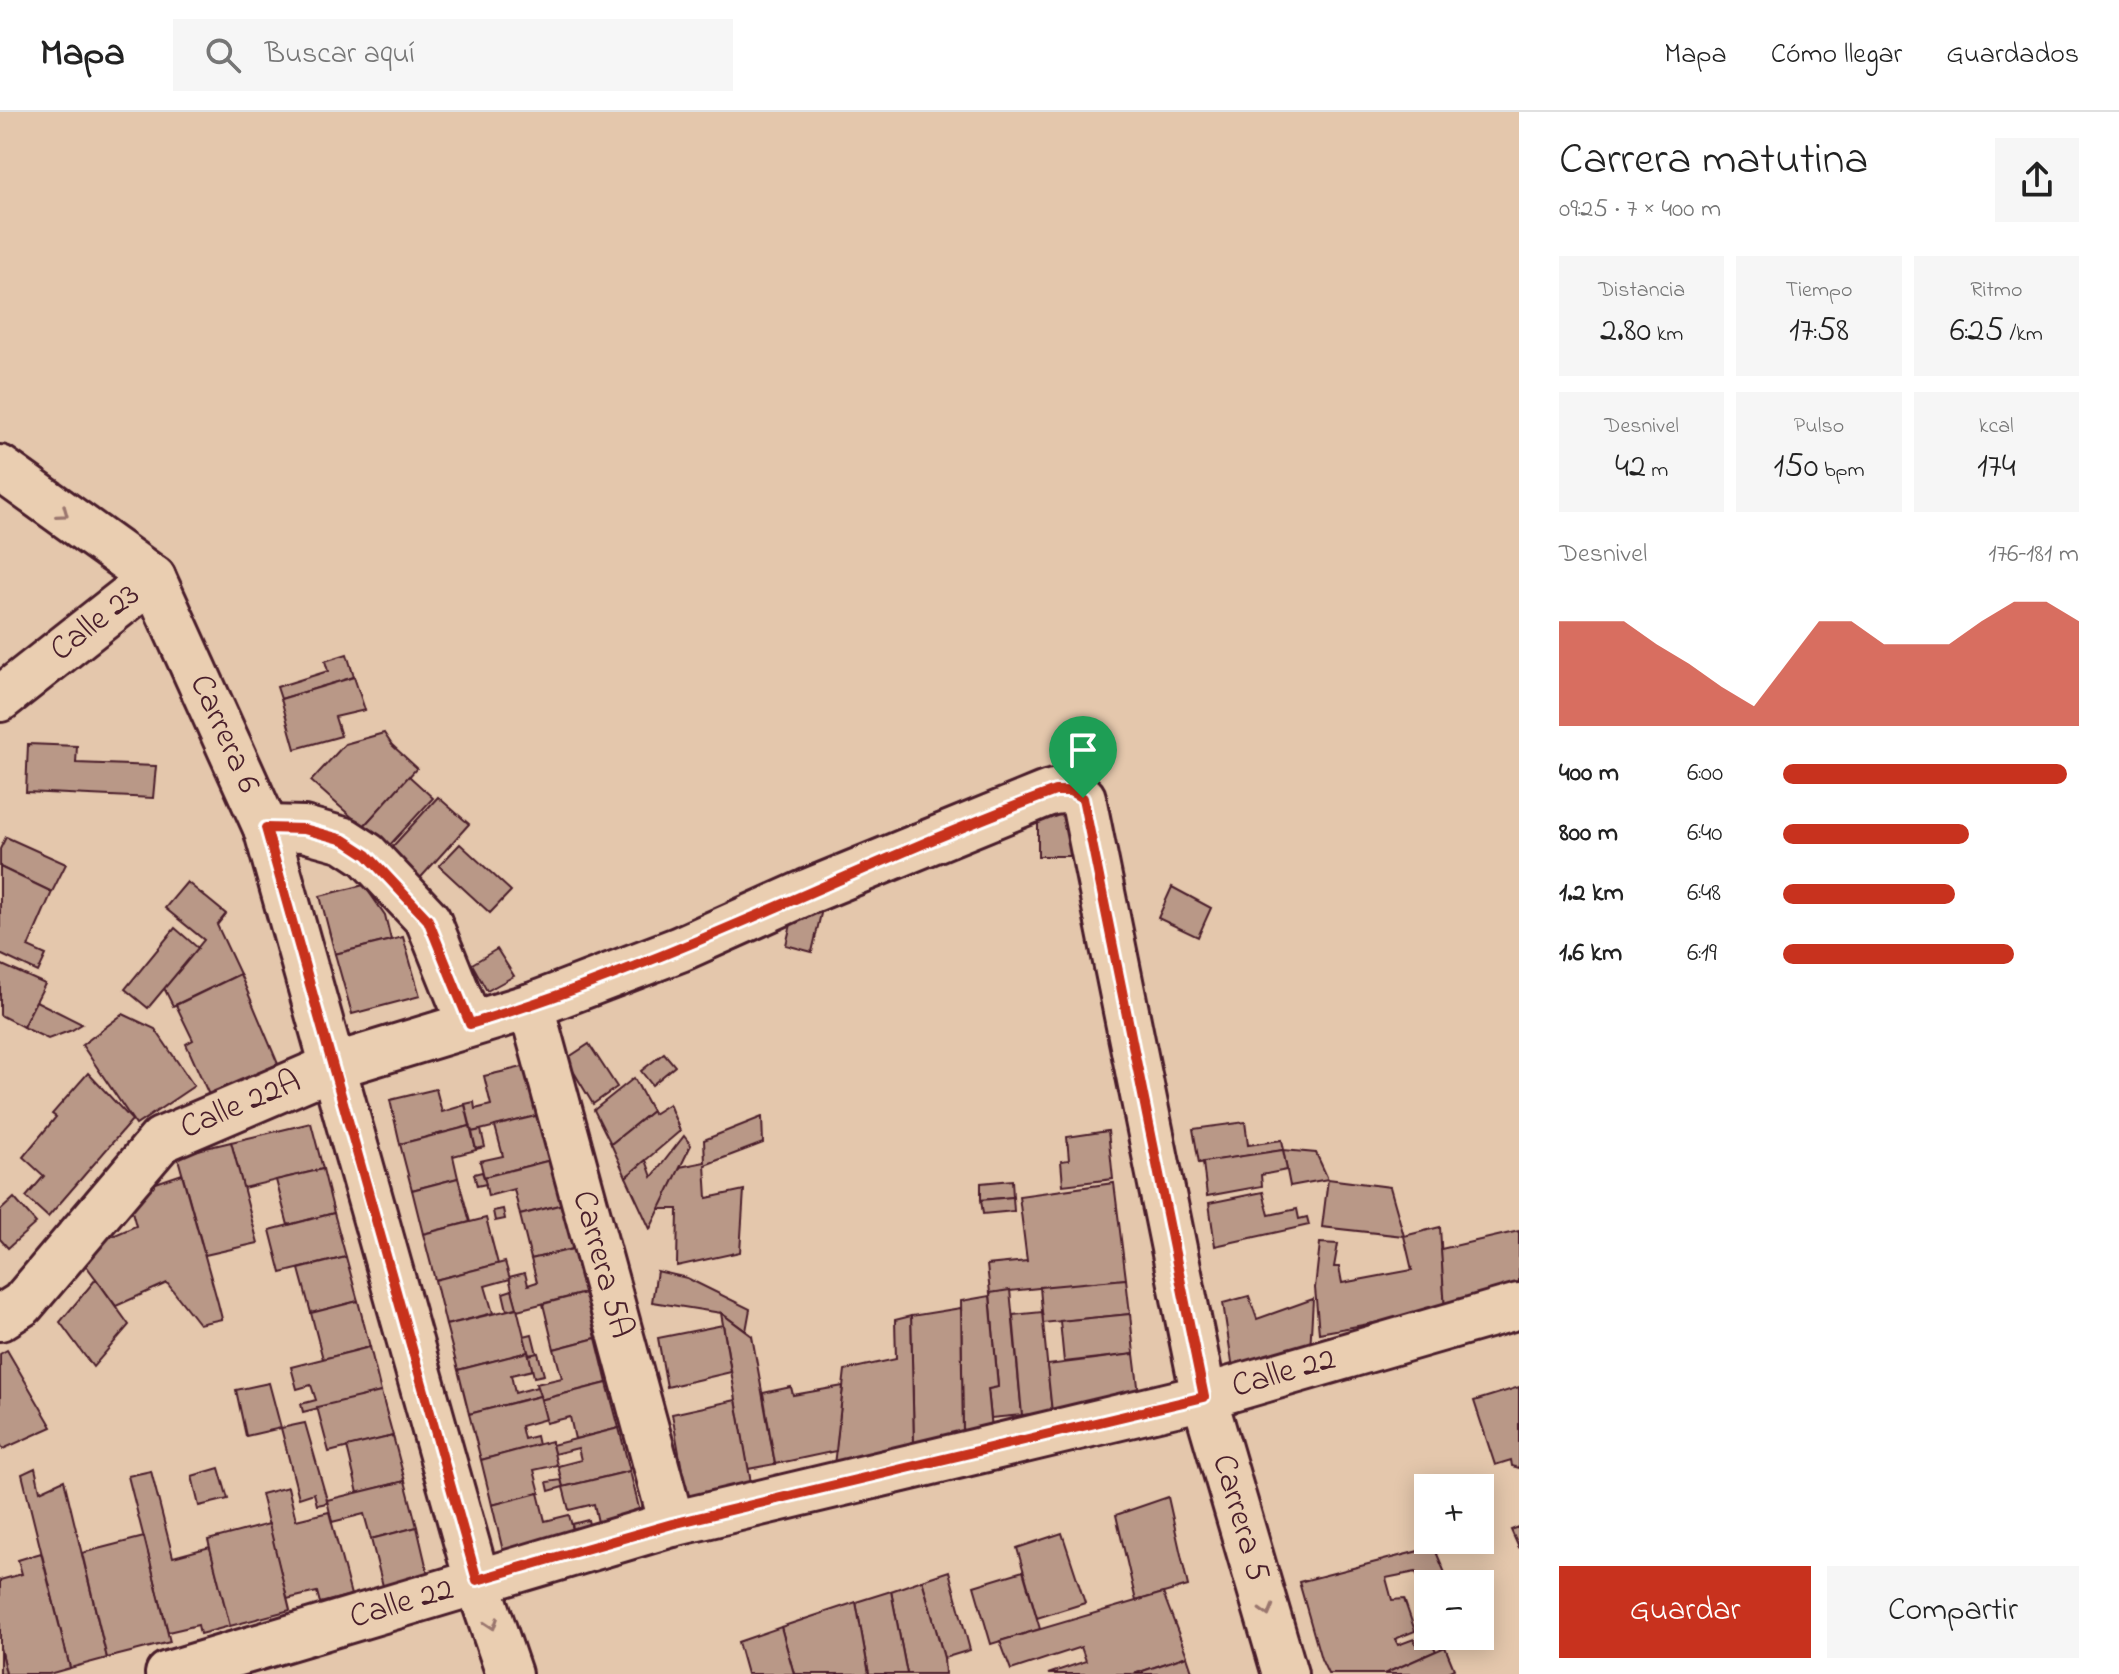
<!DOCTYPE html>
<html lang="es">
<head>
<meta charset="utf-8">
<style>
	body { margin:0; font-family:"Indie Flower",sans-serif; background:#f6f6f6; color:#222; height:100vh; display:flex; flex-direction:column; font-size:30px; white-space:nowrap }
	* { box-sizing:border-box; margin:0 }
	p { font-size:26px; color:#767676 }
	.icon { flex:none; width:44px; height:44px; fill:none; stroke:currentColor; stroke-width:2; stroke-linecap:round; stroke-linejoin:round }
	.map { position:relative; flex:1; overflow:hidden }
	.details { display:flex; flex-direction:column; background:#fff; width:600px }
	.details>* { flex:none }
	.controls { position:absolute; left:1414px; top:1362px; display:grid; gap:16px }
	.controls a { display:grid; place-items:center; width:80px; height:80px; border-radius:0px; background:#fff; box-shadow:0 4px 20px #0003; font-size:40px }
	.pin { position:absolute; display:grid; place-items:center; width:68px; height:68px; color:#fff; margin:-82px -34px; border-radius:50% 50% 50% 0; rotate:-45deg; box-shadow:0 0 8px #0007 }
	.pin .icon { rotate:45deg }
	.round { display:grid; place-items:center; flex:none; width:84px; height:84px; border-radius:0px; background:#f6f6f6 }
	.headline { display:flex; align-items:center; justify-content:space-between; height:136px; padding:0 40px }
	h1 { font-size:44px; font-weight:600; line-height:60px }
	.metrics { display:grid; grid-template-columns:repeat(3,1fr); gap:12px; height:136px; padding:8px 40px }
	.metrics div { display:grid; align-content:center; border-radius:0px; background:#f6f6f6; text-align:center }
	.metrics b { font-size:34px; font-weight:600 }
	.metrics small { font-size:22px; font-weight:400 }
	.metrics p { font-size:22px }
	.chart { height:224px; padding:16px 40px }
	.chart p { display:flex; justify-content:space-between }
	.chart svg { width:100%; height:144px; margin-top:8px; fill:#c8321e; opacity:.7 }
	.primary-button { display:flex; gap:16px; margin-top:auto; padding:16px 40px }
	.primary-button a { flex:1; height:92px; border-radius:0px; background:#c8321e; color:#fff; font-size:32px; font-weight:600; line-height:92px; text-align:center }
	.primary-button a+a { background:#f6f6f6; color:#222 }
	ul { padding:0 40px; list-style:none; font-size:26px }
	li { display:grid; grid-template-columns:128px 96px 1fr; align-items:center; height:60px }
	li i { height:20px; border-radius:10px; background:#c8321e }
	header { display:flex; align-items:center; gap:48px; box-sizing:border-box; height:112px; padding:0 40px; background:#fff; border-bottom:2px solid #e0e0e0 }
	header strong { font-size:38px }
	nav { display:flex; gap:44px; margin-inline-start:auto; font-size:28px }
	.search { width:560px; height:72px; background:#f6f6f6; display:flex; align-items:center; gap:20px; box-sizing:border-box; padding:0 28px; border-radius:0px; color:#767676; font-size:30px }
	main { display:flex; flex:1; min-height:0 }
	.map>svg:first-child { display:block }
	.building { fill:#b99887; stroke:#4a1f2b; stroke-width:2 }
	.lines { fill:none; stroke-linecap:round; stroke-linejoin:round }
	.minor-casing { stroke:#4a1f2b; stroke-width:50 }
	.minor { stroke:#eaceb1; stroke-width:44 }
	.oneway { stroke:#9a766e }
	.route-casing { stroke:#fff; stroke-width:16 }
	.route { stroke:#c8321e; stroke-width:10 }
	.labels { text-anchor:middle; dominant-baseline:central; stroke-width:7; stroke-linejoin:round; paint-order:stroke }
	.street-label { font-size:34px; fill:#4a1f2b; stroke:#eaceb1 }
</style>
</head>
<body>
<header>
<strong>Mapa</strong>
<div class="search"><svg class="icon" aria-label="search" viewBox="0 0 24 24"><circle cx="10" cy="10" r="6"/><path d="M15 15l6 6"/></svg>Buscar aquí</div>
<nav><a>Mapa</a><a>Cómo llegar</a><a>Guardados</a></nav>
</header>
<main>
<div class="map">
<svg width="1519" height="1562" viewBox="0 0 1519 1562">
	<rect width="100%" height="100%" fill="#e4c7ac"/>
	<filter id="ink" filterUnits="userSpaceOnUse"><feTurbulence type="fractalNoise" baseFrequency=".0125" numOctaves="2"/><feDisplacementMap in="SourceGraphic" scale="16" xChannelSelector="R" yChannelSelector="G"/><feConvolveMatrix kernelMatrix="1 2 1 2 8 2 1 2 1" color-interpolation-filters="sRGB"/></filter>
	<g filter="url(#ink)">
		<g class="building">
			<polygon points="347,542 354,565 281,587 277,575 328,559 325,549"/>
			<polygon points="354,565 365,598 335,605 341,624 295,637 281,587"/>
			<polygon points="384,621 392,633 417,656 363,715 311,669 345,632"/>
			<polygon points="28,632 77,634 76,651 156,654 153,686 26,680"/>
			<polygon points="409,664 433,686 388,735 363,715"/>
			<polygon points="438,685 469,712 414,773 383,745"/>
			<polygon points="1038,700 1069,700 1070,744 1038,744"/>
			<polygon points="6,725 66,752 52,780 0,755 0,737"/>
			<polygon points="460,732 511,779 490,801 439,754"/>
			<polygon points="0,755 52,780 28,835 46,843 38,860 0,842"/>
			<polygon points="187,770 226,802 217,813 240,862 173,894 164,876 204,828 165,796"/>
			<polygon points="364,773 385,803 391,828 335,842 320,784"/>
			<polygon points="1172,775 1211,796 1198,825 1158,806"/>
			<polygon points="797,787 823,793 812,840 786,833"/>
			<polygon points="175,816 198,836 148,896 125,877"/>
			<polygon points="403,825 420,884 352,902 335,842"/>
			<polygon points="497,837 514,864 487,879 472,852"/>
			<polygon points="0,852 45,872 23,915 0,903"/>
			<polygon points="240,862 278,952 209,983 186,932 193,928 176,893"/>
			<polygon points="36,889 82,912 72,918 48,927 23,915"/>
			<polygon points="123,902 155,917 194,974 136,1013 82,933"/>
			<polygon points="589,932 617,975 593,992 566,947"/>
			<polygon points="664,941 675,954 652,973 641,959"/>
			<polygon points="527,954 540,1003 472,1020 465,992 474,990 475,997 491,993 484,964"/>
			<polygon points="88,961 132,1008 48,1105 26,1085 44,1064 23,1045 56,1005 52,1002"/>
			<polygon points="634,966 652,999 611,1032 594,998"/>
			<polygon points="436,977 442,1000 465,993 470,1014 400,1032 390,988"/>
			<polygon points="669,992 680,1019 626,1065 611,1032 652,999 653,1002"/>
			<polygon points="540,1003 551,1048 484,1065 480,1049 503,1044 495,1014"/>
			<polygon points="762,1005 763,1031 705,1053 707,1086 744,1078 740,1140 677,1154 678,1097 659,1097 680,1055 705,1050 704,1028"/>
			<polygon points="1245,1010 1248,1033 1282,1028 1284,1038 1199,1051 1193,1017"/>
			<polygon points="311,1011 323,1057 243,1076 231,1030"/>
			<polygon points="470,1014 476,1038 453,1044 458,1066 412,1078 400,1032"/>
			<polygon points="481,1018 485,1035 476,1037 472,1020"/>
			<polygon points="1108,1019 1113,1067 1063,1073 1061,1049 1069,1048 1067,1025"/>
			<polygon points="684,1024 691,1033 650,1117 626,1065 646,1048 652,1065"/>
			<polygon points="231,1030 258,1131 205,1143 177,1043"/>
			<polygon points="1283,1038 1316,1041 1328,1067 1290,1074"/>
			<polygon points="1283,1038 1287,1058 1261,1063 1262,1074 1207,1084 1203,1050"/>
			<polygon points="551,1048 563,1092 520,1103 514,1077 488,1084 484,1065"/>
			<polygon points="323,1057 334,1101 288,1113 276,1068"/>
			<polygon points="482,1060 486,1072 477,1074 474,1062"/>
			<polygon points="182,1062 218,1191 222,1207 199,1212 167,1171 116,1194 85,1152 80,1138 136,1114 127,1081"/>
			<polygon points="458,1066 470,1110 423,1122 412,1078"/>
			<polygon points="1328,1067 1390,1075 1404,1124 1322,1115"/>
			<polygon points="1012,1068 1013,1085 981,1088 981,1071"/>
			<polygon points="1114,1071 1126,1167 990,1181 987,1153 1027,1149 1019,1084"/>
			<polygon points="1263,1080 1269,1103 1297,1097 1299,1107 1307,1105 1309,1113 1215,1134 1209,1091"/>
			<polygon points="1013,1085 1014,1099 983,1102 981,1088"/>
			<polygon points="14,1086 36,1111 8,1136 0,1127 0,1099"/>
			<polygon points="563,1092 573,1137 531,1147 520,1103"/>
			<polygon points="503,1097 505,1107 495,1109 493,1099"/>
			<polygon points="334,1101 346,1145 281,1161 270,1118"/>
			<polygon points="486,1106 498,1152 435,1168 423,1122"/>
			<polygon points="1440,1115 1445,1198 1319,1221 1315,1176 1320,1131 1338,1132 1334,1155 1339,1155 1342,1171 1412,1158 1404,1124"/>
			<polygon points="1519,1119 1519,1175 1445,1198 1441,1137"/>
			<polygon points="573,1137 585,1181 517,1198 509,1165 525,1161 528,1173 537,1170 531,1147"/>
			<polygon points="346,1145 358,1189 311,1201 299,1157"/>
			<polygon points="505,1150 510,1167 485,1174 493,1201 446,1213 435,1168"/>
			<polygon points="657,1159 687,1166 750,1197 746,1219 721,1201 652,1190"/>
			<polygon points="96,1167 129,1213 93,1255 60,1210"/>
			<polygon points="1126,1167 1130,1202 1043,1211 1040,1175"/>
			<polygon points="512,1178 517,1196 507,1198 503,1181"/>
			<polygon points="1010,1178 1022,1303 991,1306 988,1277 998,1275 990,1181"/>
			<polygon points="585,1181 596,1226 554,1237 543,1192"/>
			<polygon points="990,1184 998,1275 988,1277 992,1317 963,1324 961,1189"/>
			<polygon points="1249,1184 1257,1207 1313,1187 1310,1239 1234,1264 1223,1191"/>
			<polygon points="358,1189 370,1235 323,1247 311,1201"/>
			<polygon points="517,1196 528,1240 458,1258 446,1213"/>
			<polygon points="961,1196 963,1324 914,1335 911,1204"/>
			<polygon points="1042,1200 1052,1300 1022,1303 1013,1203"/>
			<polygon points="721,1201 752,1224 775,1352 748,1357"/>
			<polygon points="1130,1202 1134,1242 1064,1250 1060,1209"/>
			<polygon points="911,1204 914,1335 834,1353 845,1258 896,1247 895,1208"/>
			<polygon points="723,1213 731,1260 667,1275 658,1226"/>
			<polygon points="532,1222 537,1242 529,1243 524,1224"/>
			<polygon points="596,1226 607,1271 540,1288 536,1272 562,1266 554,1237"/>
			<polygon points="370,1235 381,1280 303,1300 301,1292 316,1288 311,1273 297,1277 291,1255"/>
			<polygon points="7,1238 52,1315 3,1337 0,1332 0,1242"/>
			<polygon points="528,1240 533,1258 511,1263 515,1281 537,1275 540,1284 469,1302 458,1258"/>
			<polygon points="538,1241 544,1263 534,1265 529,1243"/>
			<polygon points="1134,1242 1140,1290 1052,1300 1047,1253"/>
			<polygon points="269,1271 281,1316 246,1324 236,1278"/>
			<polygon points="607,1271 619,1316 575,1327 570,1305 546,1311 540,1288"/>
			<polygon points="843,1274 836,1339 775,1352 763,1281 791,1275 793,1283"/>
			<polygon points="1519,1275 1519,1356 1512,1354 1511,1348 1495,1353 1474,1289"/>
			<polygon points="381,1280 393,1324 329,1340 317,1295"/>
			<polygon points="540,1284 546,1307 521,1314 524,1327 536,1324 538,1333 481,1348 469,1302"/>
			<polygon points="736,1288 751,1371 687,1386 672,1302"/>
			<polygon points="305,1311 327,1388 327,1391 317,1393 314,1381 299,1386 281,1316"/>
			<polygon points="619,1316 630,1359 563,1375 558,1354 581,1348 578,1336 554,1342 552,1333"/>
			<polygon points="393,1324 405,1369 358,1381 347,1335"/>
			<polygon points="551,1329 557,1353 534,1358 540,1381 492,1393 481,1348"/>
			<polygon points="35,1356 40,1379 64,1368 107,1546 70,1556 22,1362"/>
			<polygon points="219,1356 228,1387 199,1394 192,1364"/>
			<polygon points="151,1359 173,1445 210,1435 230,1514 200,1522 198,1513 168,1520 128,1364"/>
			<polygon points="630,1359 641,1404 599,1415 594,1392 569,1398 563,1375"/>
			<polygon points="561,1368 563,1375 549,1379 547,1370"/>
			<polygon points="405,1369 417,1415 371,1427 364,1402 332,1410 327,1388"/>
			<polygon points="288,1375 296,1408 329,1400 351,1483 320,1491 317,1480 287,1487 261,1382"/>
			<polygon points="538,1381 545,1409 569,1403 574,1421 503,1439 492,1393"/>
			<polygon points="1168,1385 1188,1474 1136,1489 1116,1403"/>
			<polygon points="588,1408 590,1416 574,1421 572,1412"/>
			<polygon points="269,1412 290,1498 230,1514 208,1428"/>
			<polygon points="417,1415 428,1462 383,1474 371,1427"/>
			<polygon points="1519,1415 1519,1436 1511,1418"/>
			<polygon points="1062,1421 1085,1491 1037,1506 1017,1436"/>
			<polygon points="144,1425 170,1530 107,1546 82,1441"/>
			<polygon points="1434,1435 1445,1461 1421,1472 1416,1460 1386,1466 1392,1488 1404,1487 1415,1519 1395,1527 1398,1533 1414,1527 1417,1534 1431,1529 1436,1539 1384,1562 1328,1562 1321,1547 1299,1470"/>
			<polygon points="41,1441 70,1556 49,1562 6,1562 0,1536 0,1468 22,1462 18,1448"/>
			<polygon points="949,1459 970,1538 944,1546 922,1468"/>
			<polygon points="1023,1459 1040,1517 991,1532 974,1474"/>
			<polygon points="922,1468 944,1546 945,1562 907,1562 891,1479"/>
			<polygon points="891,1479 907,1562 869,1562 856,1490"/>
			<polygon points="1163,1481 1187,1544 1134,1562 1048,1562 1086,1549 1081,1535 1011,1558 1000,1529"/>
			<polygon points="856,1490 869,1562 794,1562 781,1515"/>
			<polygon points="781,1515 794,1562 747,1562 738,1530"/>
			<polygon points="1444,1524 1472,1524 1448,1534"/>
			<polygon points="1445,1535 1454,1557 1443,1562 1384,1562"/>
			<polygon points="0,1536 6,1562 0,1562"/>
			<polygon points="1187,1544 1193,1562 1134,1562"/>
		</g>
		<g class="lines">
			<defs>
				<g id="minor">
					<path id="s1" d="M0,356L153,466L266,716L477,1468L509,1562"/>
					<path id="s2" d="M0,587L153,466"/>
					<polyline points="266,716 304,717 344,728 367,743 428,808 470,912"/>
					<path id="s3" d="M531,894L672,1412"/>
					<path id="s4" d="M0,1206L22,1192L161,1028L334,954L531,894L680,837L807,780L1044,683C1059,677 1069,678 1083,686L1204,1285L1285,1562"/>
					<path id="s5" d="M168,1562L672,1412L1204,1285L1519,1194"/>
				</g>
			</defs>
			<use href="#minor" class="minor-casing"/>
			<use href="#minor" class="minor"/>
		</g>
		<defs><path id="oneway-chevron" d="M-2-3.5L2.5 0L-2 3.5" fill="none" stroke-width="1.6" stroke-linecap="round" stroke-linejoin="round" transform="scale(2)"/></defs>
		<g class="oneway">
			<use href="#oneway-chevron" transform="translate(63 401) rotate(36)"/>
			<use href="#oneway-chevron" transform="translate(1267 1499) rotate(74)"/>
			<use href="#oneway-chevron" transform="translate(492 1512) rotate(71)"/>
		</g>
	</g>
	<g class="lines" filter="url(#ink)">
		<defs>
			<path id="route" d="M1055,679H1070L1083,686L1204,1285L672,1412L477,1468L266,716L304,717L344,728L367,743L428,808L470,912C672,852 858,752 1055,679Z"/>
		</defs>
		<use href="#route" class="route-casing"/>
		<use href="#route" class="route"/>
	</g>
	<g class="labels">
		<g class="street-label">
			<text stroke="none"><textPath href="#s2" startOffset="122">Calle 23</textPath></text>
			<text stroke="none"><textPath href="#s1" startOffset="360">Carrera 6</textPath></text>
			<text stroke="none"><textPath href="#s4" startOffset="328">Calle 22A</textPath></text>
			<text stroke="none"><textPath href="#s3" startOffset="268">Carrera 5A</textPath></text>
			<text stroke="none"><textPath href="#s5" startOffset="1156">Calle 22</textPath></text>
			<text stroke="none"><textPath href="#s4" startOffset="1968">Carrera 5</textPath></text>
			<text stroke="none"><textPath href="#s5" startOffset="244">Calle 22</textPath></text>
		</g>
	</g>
</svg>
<div class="controls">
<a>+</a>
<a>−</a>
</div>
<div class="pin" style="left:1083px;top:686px;background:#1e9e55"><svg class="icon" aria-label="arrive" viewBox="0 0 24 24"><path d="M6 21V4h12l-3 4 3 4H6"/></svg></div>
</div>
<section class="details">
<div class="headline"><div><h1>Carrera matutina</h1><p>09:25 · 7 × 400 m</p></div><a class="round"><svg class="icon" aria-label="share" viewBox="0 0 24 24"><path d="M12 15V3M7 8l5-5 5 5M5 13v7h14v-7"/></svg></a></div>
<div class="metrics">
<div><p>Distancia</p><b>2.80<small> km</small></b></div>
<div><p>Tiempo</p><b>17:58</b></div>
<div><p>Ritmo</p><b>6:25<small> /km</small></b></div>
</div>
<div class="metrics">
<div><p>Desnivel</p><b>42<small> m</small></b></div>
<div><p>Pulso</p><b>150<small> bpm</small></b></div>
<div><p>kcal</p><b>174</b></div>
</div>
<div class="chart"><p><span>Desnivel</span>176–181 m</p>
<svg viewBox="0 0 160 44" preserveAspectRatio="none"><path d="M0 44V12L10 12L20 12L30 19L40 25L50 32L60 38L70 25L80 12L90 12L100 19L110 19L120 19L130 12L140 6L150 6L160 12V44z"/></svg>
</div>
<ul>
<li><b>400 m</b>6:00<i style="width:96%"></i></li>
<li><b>800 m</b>6:40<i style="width:63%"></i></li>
<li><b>1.2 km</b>6:48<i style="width:58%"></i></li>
<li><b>1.6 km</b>6:19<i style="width:78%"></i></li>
</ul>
<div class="primary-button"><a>Guardar</a><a>Compartir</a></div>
</section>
</main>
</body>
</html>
